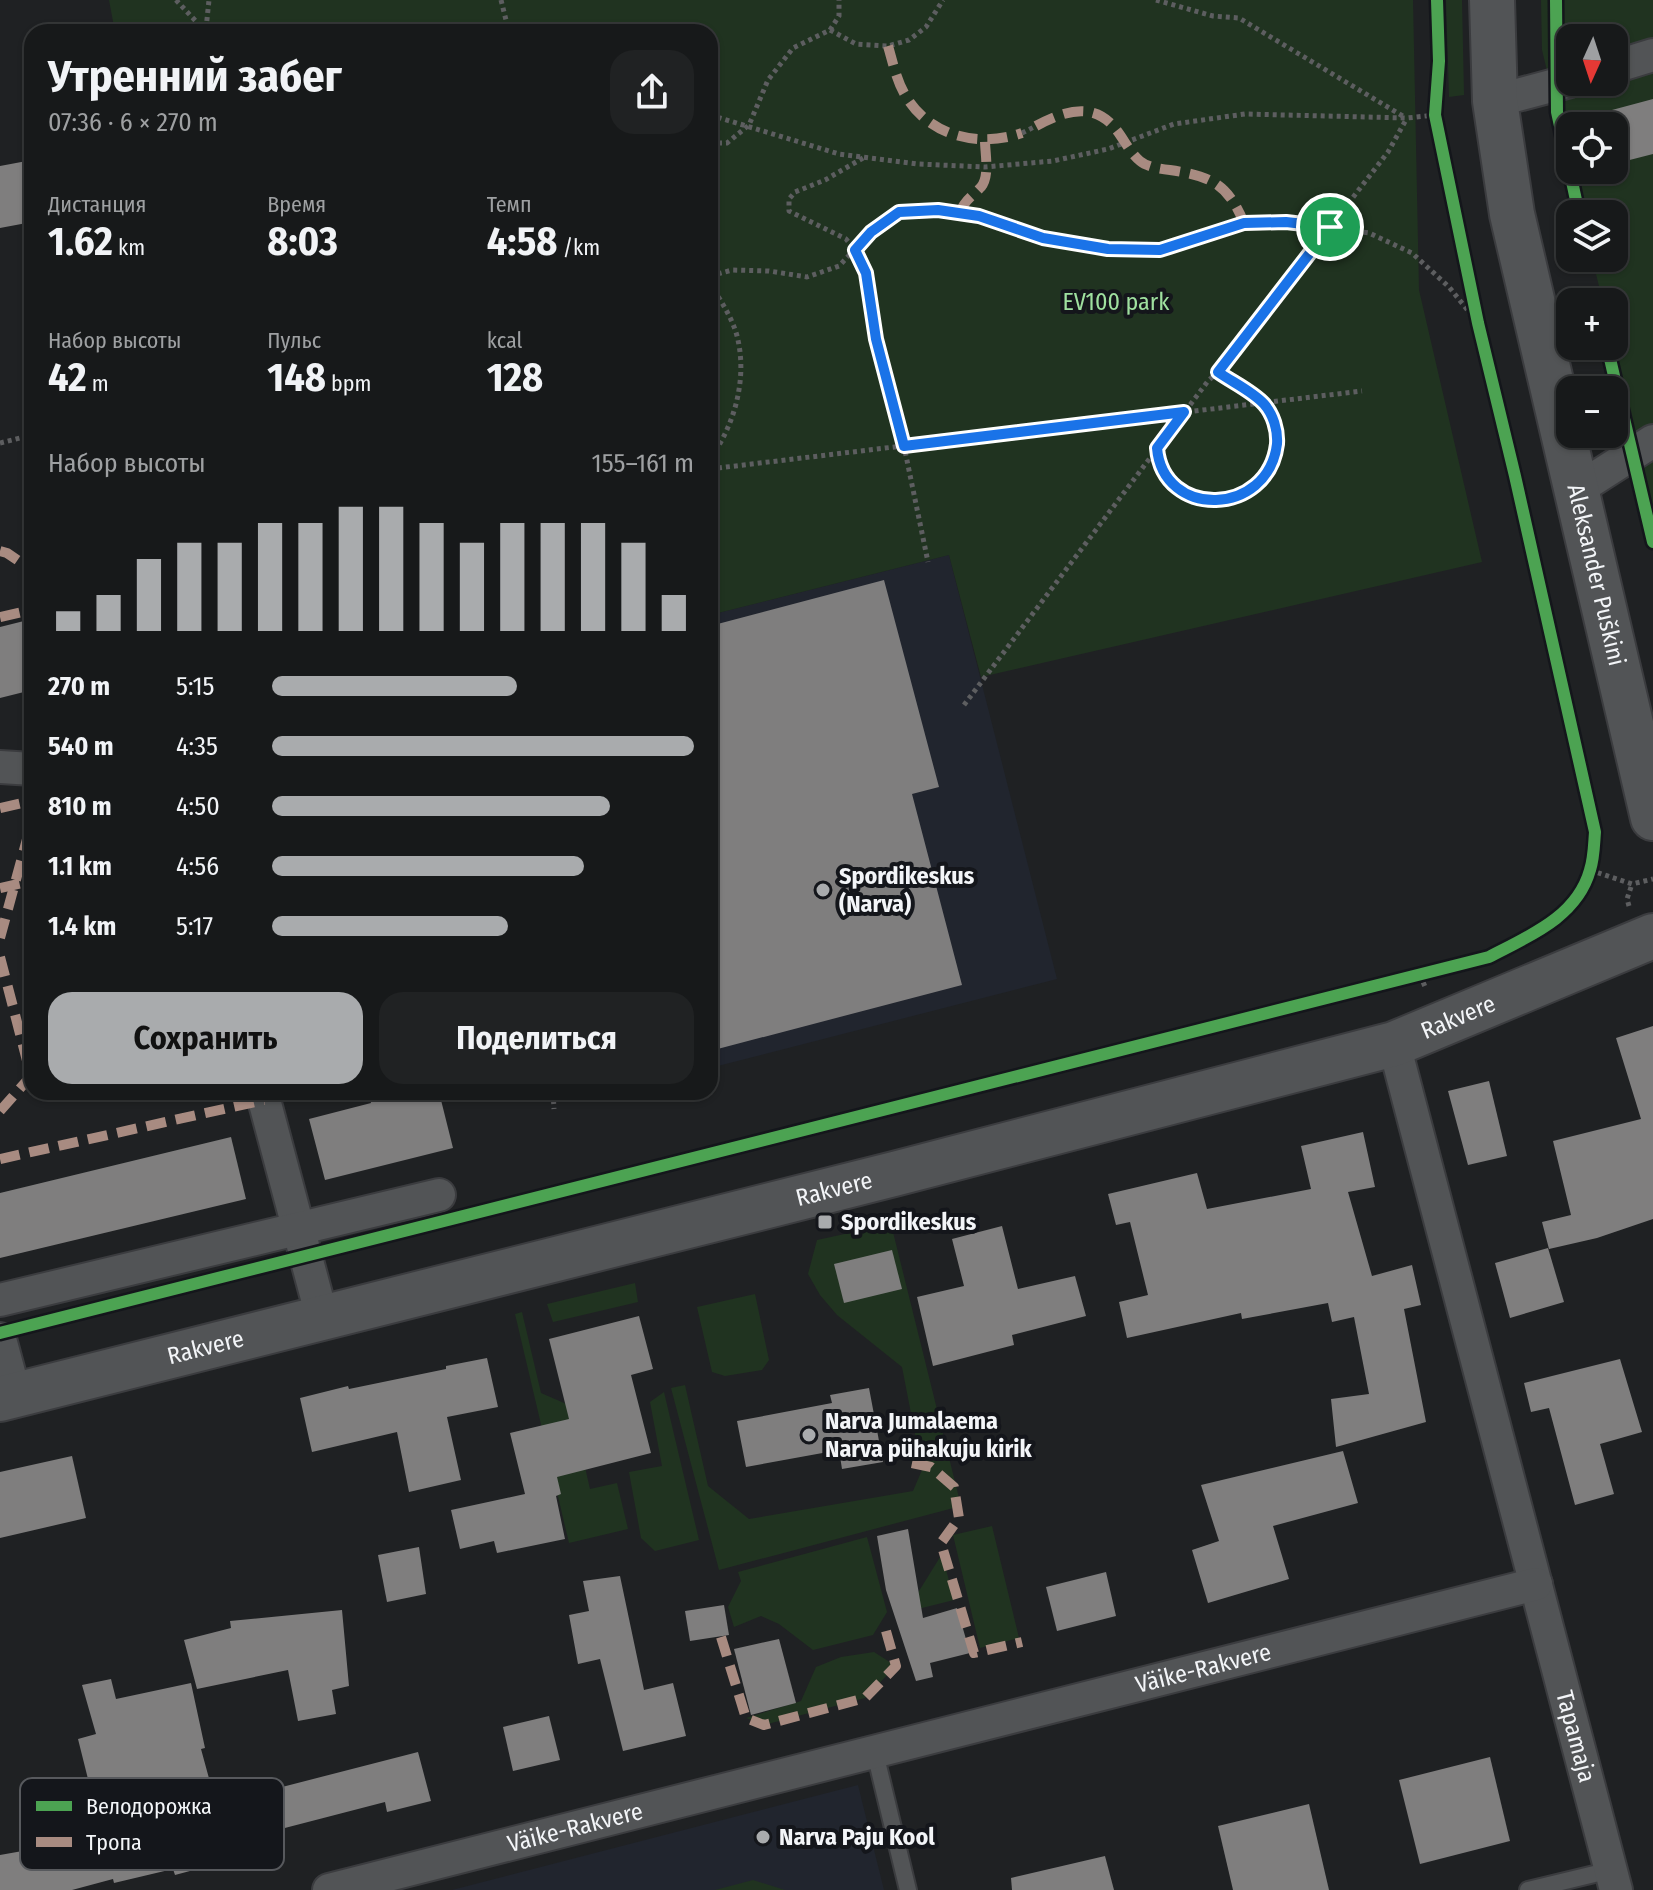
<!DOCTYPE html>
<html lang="ru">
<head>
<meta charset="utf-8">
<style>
	body { margin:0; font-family:"Fira Sans Condensed",sans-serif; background:#202223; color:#f1f3f6; height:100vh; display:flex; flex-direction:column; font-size:30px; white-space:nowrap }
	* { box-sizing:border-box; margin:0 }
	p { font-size:26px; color:#9ea0a2 }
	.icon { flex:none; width:44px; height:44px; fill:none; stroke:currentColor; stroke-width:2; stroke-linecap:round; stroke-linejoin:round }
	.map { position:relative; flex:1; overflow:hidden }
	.panel { position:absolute; left:24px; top:24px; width:694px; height:1076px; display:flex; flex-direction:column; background:#17191a; border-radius:24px; box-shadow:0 2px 6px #0004,0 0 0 2px #363839 }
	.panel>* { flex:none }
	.needle { width:52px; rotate:183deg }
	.tools { position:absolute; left:1556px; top:24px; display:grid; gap:16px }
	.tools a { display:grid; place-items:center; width:72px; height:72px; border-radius:16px; background:#17191a; box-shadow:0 2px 6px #0004,0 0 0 2px #363839; font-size:40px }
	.pin { position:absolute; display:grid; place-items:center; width:68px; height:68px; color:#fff; margin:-34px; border:4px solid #fff; border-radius:50%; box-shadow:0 2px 8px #0007 }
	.round { display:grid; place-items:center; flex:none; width:84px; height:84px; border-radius:24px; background:#202223 }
	.headline { display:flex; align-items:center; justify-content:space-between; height:136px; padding:0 24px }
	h1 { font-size:44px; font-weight:700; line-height:60px }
	.figures { display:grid; grid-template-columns:repeat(3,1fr); gap:12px; height:136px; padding:8px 24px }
	.figures div { display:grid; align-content:center }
	.figures b { font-size:40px; font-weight:700 }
	.figures small { font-size:22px; font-weight:400 }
	.figures p { font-size:22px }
	.chart { height:224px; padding:16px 24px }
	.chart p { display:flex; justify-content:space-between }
	.chart svg { width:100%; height:144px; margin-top:8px; stroke:#a9abad; stroke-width:6 }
	.button { display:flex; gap:16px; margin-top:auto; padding:16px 24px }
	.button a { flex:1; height:92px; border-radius:24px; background:#a9abad; color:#111; font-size:32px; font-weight:700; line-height:92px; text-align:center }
	.button a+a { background:#202223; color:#f1f3f6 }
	ul { padding:0 24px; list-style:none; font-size:26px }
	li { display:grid; grid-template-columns:128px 96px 1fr; align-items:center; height:60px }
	li i { height:20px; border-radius:10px; background:#a9abad }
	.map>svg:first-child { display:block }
	.built { fill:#21252e }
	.green { fill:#203320; fill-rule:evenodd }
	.building { fill:#7f7e7e }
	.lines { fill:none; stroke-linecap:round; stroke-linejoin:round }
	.lane-casing { stroke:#3b3c3f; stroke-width:20 }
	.street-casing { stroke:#3b3c3f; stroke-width:36 }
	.secondary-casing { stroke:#3b3c3f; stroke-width:48 }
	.path { stroke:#5d5e60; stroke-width:5; stroke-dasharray:4 4; stroke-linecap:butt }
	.lane { stroke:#525456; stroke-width:16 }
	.street { stroke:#525456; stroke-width:32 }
	.secondary { stroke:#525456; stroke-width:44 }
	.quiet { stroke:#a88b81; stroke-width:10; stroke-dasharray:20 10; stroke-linecap:butt }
	.cycleway-casing { stroke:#14161b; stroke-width:17 }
	.cycleway { stroke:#4ca352; stroke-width:12 }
	.route-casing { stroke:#fff; stroke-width:16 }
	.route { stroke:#1a73e8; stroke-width:10 }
	.poi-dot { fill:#a9abad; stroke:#14161b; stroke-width:3 }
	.labels { text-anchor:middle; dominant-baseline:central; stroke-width:8; stroke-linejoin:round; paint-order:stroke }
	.park-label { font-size:24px; fill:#9fe09f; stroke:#14161b }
	.street-label { font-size:24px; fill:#f3f5f8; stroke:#14161b }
	.poi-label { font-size:24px; font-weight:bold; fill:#f3f5f8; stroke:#14161b; text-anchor:start }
	.key { fill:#14161b; stroke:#57595d; stroke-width:2 }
	.key-label { font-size:22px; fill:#f3f5f8 }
</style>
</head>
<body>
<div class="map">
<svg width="1653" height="1890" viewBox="0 0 1653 1890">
	<rect width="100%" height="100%" fill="#1f2123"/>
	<g class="built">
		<polygon points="949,555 1057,979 710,1068 710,615"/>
		<polygon points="858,1785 884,1890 452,1890"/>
	</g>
	<g class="green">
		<polygon points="109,0 1413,0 1419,290 1482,562 981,677 949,555 710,615 710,32 115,32"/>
		<polygon points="1446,0 1462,0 1464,95 1449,97"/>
		<path d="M1541,0H1653V509L1614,346V302H1603L1592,258H1614V214H1582L1571,170H1614V126H1570V166L1542,50ZM1570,38H1614V82H1570Z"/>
		<polygon points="891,1224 961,1506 719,1570 671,1388 685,1385 708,1486 749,1519 913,1491 922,1470 902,1367 837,1315 820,1295 808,1274 817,1240"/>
		<polygon points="635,1283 638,1302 553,1322 547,1304"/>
		<polygon points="755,1294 769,1360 762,1370 725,1376 712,1372 697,1307"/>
		<polygon points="522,1312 541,1393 571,1406 590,1489 617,1483 628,1529 569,1543 515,1314"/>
		<polygon points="664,1392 699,1540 655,1551 641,1538 629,1472 662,1466 650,1402"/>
		<polygon points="992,1526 1019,1638 980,1648 953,1535"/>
		<polygon points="867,1537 887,1612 873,1635 813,1650 779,1624 761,1616 734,1627 728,1607 741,1581 738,1572"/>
		<polygon points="942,1554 954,1600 906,1612"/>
		<polygon points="874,1652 896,1666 865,1698 764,1725 746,1718 801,1701 816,1667 841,1657"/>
		<polygon points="753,1880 785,1890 715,1890"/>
	</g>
	<g class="building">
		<polygon points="1653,99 1653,154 1614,164 1614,126 1600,126 1597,114"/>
		<polygon points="32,160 32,222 0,228 0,166"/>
		<polygon points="884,580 939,787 912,794 962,985 710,1051 710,626"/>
		<polygon points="32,619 32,690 0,698 0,627"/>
		<polygon points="1653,1026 1653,1219 1597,1238 1549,1249 1542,1222 1571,1215 1553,1141 1641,1119 1616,1038"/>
		<polygon points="1489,1081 1507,1156 1468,1165 1448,1091"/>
		<polygon points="368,1092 439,1092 453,1148 325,1180 309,1119 371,1103"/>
		<polygon points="1363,1132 1375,1187 1348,1192 1372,1276 1412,1265 1421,1305 1404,1309 1426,1422 1336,1447 1331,1399 1369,1394 1354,1317 1332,1322 1328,1303 1242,1319 1241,1313 1127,1338 1119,1302 1148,1295 1130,1222 1116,1225 1108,1194 1197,1173 1207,1209 1311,1189 1301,1146"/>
		<polygon points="231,1137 246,1199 0,1258 0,1193"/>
		<polygon points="1002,1226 1018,1289 1075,1276 1086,1316 1012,1335 1014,1345 933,1366 917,1297 964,1286 952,1239"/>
		<polygon points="1548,1248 1564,1302 1510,1318 1495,1263"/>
		<polygon points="892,1250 902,1289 844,1303 834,1264"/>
		<polygon points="639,1316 653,1369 631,1375 651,1453 557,1477 561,1494 556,1496 565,1539 497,1553 494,1541 460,1549 451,1510 525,1494 510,1433 569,1419 549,1339"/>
		<polygon points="487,1358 498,1407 447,1417 461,1480 409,1492 397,1432 312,1452 300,1398 348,1386 349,1389 446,1369 446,1366"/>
		<polygon points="1620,1359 1642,1432 1600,1444 1614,1494 1575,1505 1549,1408 1531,1412 1524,1383"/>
		<polygon points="869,1388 883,1462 842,1469 839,1450 746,1467 737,1421 832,1403 830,1395"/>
		<polygon points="1343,1451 1358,1503 1273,1526 1289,1579 1208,1603 1192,1550 1219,1541 1201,1485"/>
		<polygon points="72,1456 86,1518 0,1538 0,1472"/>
		<polygon points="908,1529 923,1618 957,1608 970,1653 930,1663 933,1677 916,1681 886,1590 877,1536"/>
		<polygon points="419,1547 426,1594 387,1602 378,1555"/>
		<polygon points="1106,1572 1116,1616 1057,1631 1046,1587"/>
		<polygon points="620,1576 644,1690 673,1683 686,1736 623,1751 600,1659 578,1664 569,1615 589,1611 583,1581"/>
		<polygon points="724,1605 729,1635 690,1641 685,1611"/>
		<polygon points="342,1610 349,1686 332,1690 336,1714 298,1721 288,1670 197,1689 184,1640 231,1628 230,1621"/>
		<polygon points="779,1639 796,1703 751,1715 734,1649"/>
		<polygon points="111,1679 116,1699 191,1683 205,1748 201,1749 216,1804 418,1752 431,1801 387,1812 385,1802 227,1843 231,1860 175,1875 173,1869 114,1883 113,1879 72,1890 0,1890 0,1855 45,1847 40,1826 96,1811 78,1739 96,1734 82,1685"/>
		<polygon points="549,1716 560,1760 513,1771 503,1727"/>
		<polygon points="1490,1757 1510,1841 1420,1864 1399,1780"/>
		<polygon points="1309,1804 1329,1890 1233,1890 1218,1826"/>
		<polygon points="1105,1856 1114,1890 1012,1890 1011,1878"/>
	</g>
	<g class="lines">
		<defs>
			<g id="lane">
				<polyline points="875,1753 908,1890"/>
				<polyline points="1528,1890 1611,1870"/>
			</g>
			<g id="street">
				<polyline points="1614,67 1653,55"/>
				<polyline points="1495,101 1570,81"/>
				<polyline points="1578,489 1653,441"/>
				<polyline points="0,767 32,769"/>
				<path id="s1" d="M1394,1044L1616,1890"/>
				<polyline points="262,1092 322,1317"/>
				<polyline points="0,1300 439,1195"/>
				<polyline points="0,1339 15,1395"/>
				<path id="s2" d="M329,1890L1536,1584"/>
			</g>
			<g id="secondary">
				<path id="s3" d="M1492,0L1495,101L1512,214L1653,818"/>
				<path id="s4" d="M0,1399L894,1174L1394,1044L1653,936"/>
			</g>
		</defs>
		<use href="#lane" class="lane-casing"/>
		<use href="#street" class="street-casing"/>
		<use href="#secondary" class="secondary-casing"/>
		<g class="path">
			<polyline points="176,0 206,32"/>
			<polyline points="501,0 509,32"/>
			<polyline points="1156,0 1213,16 1239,18 1406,118"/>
			<polyline points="206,29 209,0"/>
			<polyline points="830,30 856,44 888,46 909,40 926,27 943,0"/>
			<polyline points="710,115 839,154 918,164 985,167 1053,161 1108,149 1174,124 1245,114 1407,118 1435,115"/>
			<polyline points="1022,133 1036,126"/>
			<polyline points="710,143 727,143 749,125 768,80 793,48 830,30 839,16 839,0"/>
			<polyline points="863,158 825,180 795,192 789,199 789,211 846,239 855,250 866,273 876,339 904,446 928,562"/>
			<polyline points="710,276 732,270 769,271 807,277 839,266 871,232 899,212 938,210 979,216 1043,238 1108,249 1160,250 1244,223 1286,222 1369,233 1412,253 1449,287 1478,323"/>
			<path d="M710,283C720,300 734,320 738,340C747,381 734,426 710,459"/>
			<polyline points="0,443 32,435"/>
			<path d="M1157,449C1167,520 1269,516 1277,443C1278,430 1273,413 1264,403C1252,391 1232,382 1218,372"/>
			<polyline points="710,469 1362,391"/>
			<polyline points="964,705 1208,381 1218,372 1388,152 1407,118"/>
			<polyline points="1590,870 1632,884 1653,879"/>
			<polyline points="1629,906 1627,899 1632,884"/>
			<polyline points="1420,975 1426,989"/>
			<polyline points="553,1092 554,1109"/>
		</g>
		<use href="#lane" class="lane"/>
		<use href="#street" class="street"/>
		<use href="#secondary" class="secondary"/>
		<g class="quiet">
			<path d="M888,46C893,63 897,83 907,98C932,138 981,147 1022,133"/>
			<path d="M1036,126C1062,112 1092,101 1114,127C1123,137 1129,152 1140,161C1147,167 1161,169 1170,170C1211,176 1228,184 1244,223"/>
			<path d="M960,213C964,200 972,197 981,187C990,176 985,154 985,140"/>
			<polyline points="0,551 7,553 32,570"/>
			<polyline points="0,617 32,610"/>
			<polyline points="0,808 32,801"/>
			<polyline points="0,888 32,881"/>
			<polyline points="0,938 32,821"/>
			<polyline points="0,957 31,1076 0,1111"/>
			<polyline points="0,1159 264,1100"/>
			<polyline points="912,1463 931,1467 954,1487 959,1518 941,1543 974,1653 1022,1642"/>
			<polyline points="721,1637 746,1718 764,1725 865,1698 896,1666 886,1631"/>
		</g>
		<defs>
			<g id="cycleway">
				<polyline points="1556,0 1557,112 1579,214"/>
				<polyline points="1607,346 1653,542"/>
				<path d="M0,1333L1489,957C1529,936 1577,917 1590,870C1594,858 1594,844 1595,832L1515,476L1478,323L1435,115L1439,61L1437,0"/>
			</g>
		</defs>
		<use href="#cycleway" class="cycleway-casing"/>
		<use href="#cycleway" class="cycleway"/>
	</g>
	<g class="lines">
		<defs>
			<path id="route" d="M938,210L979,216L1043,238L1108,249L1160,250L1244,223L1286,222L1330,227L1218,372C1232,382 1252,391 1264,404C1273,414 1278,430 1277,444C1268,517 1163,519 1157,448L1184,412L904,446L876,339L866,273L855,250L871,232L899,212Z"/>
		</defs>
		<use href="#route" class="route-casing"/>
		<use href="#route" class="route"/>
	</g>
	<g class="poi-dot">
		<circle cx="823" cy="890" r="8"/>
		<rect x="817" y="1214" width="16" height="16" rx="4"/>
		<circle cx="809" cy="1435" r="8"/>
		<circle cx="763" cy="1837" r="8"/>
	</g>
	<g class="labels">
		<g class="park-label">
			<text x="1116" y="302">EV100 park</text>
		</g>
		<g class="street-label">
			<text stroke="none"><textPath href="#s3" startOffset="586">Aleksander Puškini</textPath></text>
			<text stroke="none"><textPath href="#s4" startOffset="1508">Rakvere</textPath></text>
			<text stroke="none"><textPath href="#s4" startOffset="860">Rakvere</textPath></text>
			<text stroke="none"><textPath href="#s4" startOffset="212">Rakvere</textPath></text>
			<text stroke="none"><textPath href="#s2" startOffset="902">Väike-Rakvere</textPath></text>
			<text stroke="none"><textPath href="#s1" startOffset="716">Tapamaja</textPath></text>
			<text stroke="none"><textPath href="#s2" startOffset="254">Väike-Rakvere</textPath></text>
		</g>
		<g class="poi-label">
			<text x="839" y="876">Spordikeskus<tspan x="839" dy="28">(Narva)</tspan></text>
			<text x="841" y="1222">Spordikeskus</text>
			<text x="825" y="1421">Narva Jumalaema<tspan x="825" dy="28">Narva pühakuju kirik</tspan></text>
			<text x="779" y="1837">Narva Paju Kool</text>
		</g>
	</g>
	<rect x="20" y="1778" width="264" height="92" rx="12" class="key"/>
	<rect x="36" y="1801" width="36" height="10" fill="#4ca352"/>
	<rect x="36" y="1837" width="36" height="10" fill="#a88b81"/>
	<g class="key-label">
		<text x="86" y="1814">Велодорожка</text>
		<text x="86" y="1850">Тропа</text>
	</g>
</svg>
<div class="tools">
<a><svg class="needle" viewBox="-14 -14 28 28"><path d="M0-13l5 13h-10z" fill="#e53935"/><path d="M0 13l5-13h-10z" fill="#9ea0a2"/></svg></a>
<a><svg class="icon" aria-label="locate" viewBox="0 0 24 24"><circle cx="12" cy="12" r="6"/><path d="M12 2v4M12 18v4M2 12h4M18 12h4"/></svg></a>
<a><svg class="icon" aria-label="layers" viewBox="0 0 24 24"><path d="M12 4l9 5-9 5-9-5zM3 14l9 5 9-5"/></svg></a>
<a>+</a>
<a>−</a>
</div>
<div class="pin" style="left:1330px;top:227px;background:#1e9e55"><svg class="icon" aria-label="arrive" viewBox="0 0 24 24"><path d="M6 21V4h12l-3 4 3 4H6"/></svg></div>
<section class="panel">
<div class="headline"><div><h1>Утренний забег</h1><p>07:36 · 6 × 270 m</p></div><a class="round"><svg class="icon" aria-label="share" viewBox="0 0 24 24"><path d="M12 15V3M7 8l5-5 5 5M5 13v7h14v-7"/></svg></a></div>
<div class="figures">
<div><p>Дистанция</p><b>1.62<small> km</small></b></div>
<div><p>Время</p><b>8:03</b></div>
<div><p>Темп</p><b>4:58<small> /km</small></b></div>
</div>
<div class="figures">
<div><p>Набор высоты</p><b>42<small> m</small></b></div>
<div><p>Пульс</p><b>148<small> bpm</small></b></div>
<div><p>kcal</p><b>128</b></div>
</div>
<div class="chart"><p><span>Набор высоты</span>155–161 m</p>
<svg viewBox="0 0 160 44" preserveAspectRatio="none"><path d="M5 44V38M15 44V33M25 44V22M35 44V17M45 44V17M55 44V11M65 44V11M75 44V6M85 44V6M95 44V11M105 44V17M115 44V11M125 44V11M135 44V11M145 44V17M155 44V33"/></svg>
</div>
<ul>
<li><b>270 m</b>5:15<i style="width:58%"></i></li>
<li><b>540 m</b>4:35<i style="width:100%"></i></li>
<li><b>810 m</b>4:50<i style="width:80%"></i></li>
<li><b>1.1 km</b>4:56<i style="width:74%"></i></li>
<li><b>1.4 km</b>5:17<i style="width:56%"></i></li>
</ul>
<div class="button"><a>Сохранить</a><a>Поделиться</a></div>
</section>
</div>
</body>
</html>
